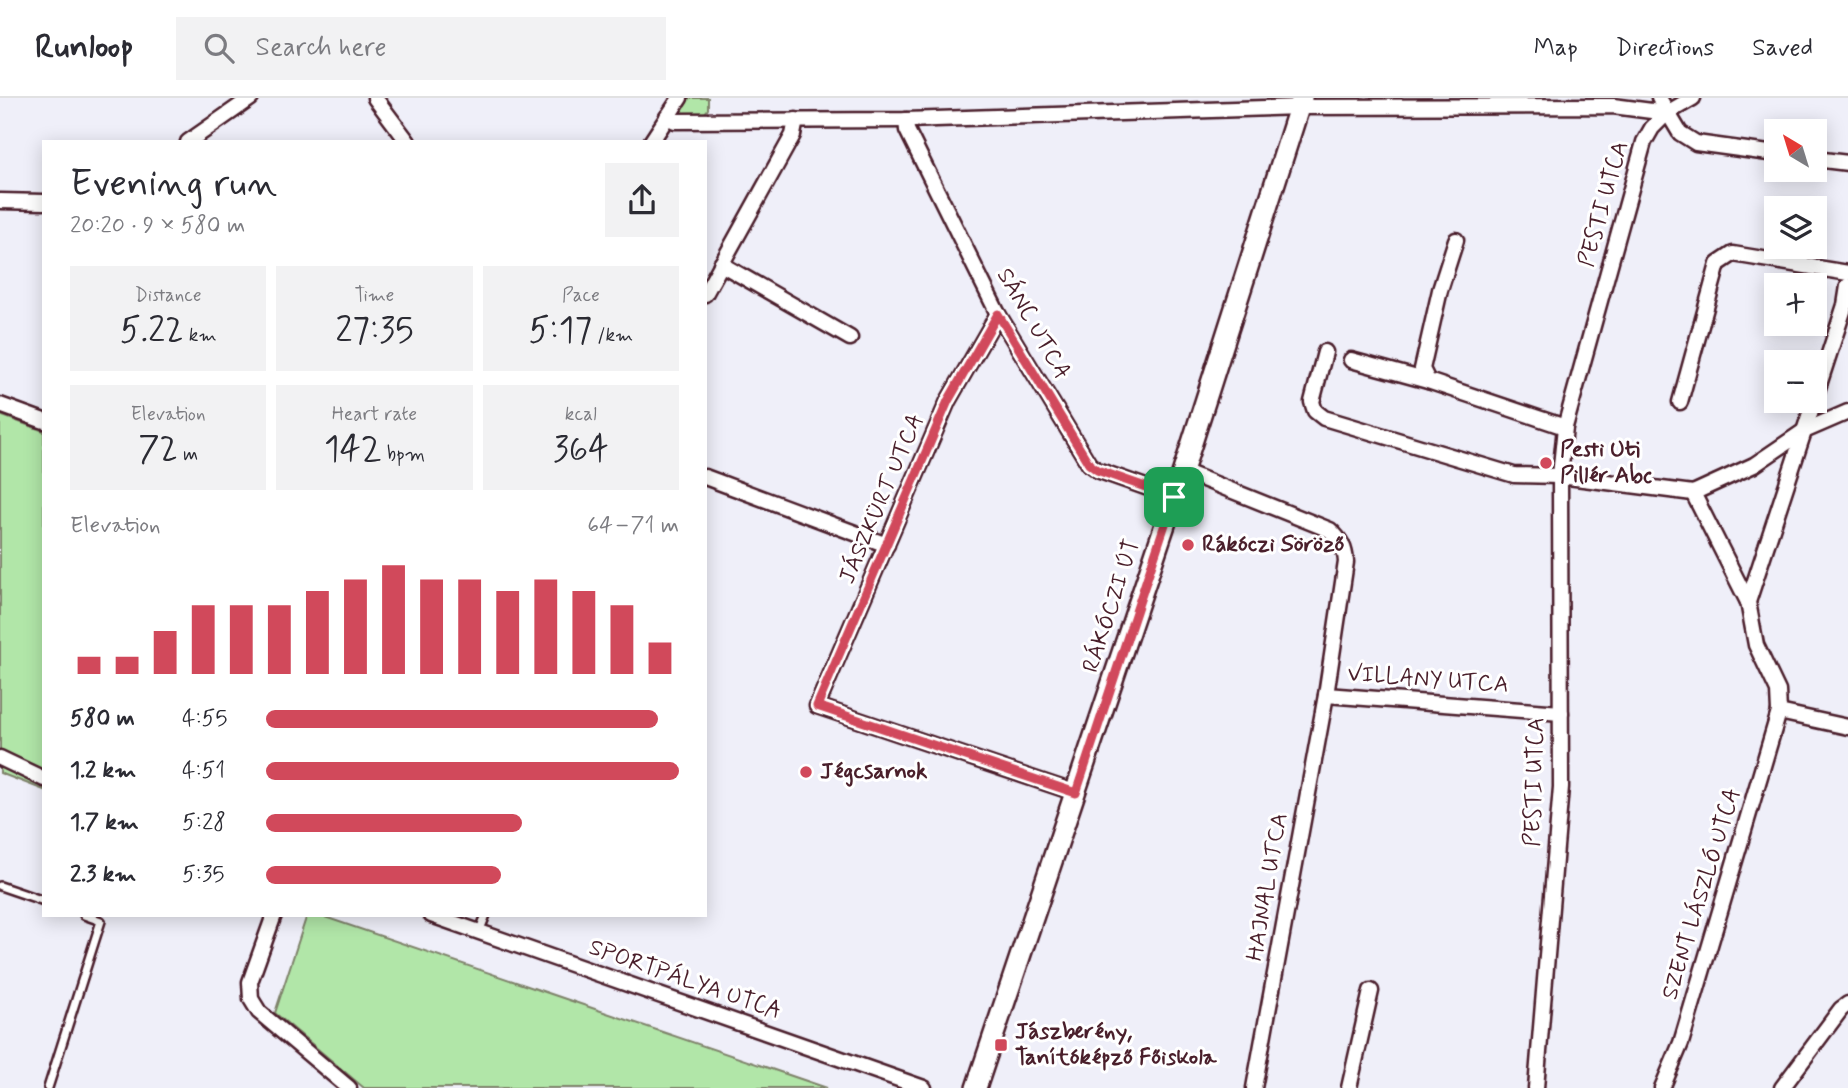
<!DOCTYPE html>
<html lang="en">
<head>
<meta charset="utf-8">
<style>
	body { margin:0; font-family:Mynerve,sans-serif; background:#f2f2f3; color:#2b2b33; height:100vh; display:flex; flex-direction:column; font-size:26px; white-space:nowrap }
	* { box-sizing:border-box; margin:0 }
	p { font-size:23px; color:#7c7c81 }
	.icon { flex:none; width:38px; height:38px; fill:none; stroke:currentColor; stroke-width:2; stroke-linecap:round; stroke-linejoin:round }
	.map { position:relative; flex:1; overflow:hidden }
	.drawer { position:absolute; left:42px; top:42px; width:665px; height:777px; display:flex; flex-direction:column; background:#fff; border-radius:0px; box-shadow:0 4px 18px #0003 }
	.drawer>* { flex:none }
	.needle { width:46px; rotate:322deg }
	.fabs { position:absolute; left:1764px; top:21px; display:grid; gap:14px }
	.fabs a { display:grid; place-items:center; width:63px; height:63px; border-radius:0px; background:#fff; box-shadow:0 4px 18px #0003; font-size:35px }
	.pin { position:absolute; display:grid; place-items:center; width:60px; height:60px; color:#fff; margin:-30px; border-radius:14px; box-shadow:0 4px 10px #0006 }
	.round { display:grid; place-items:center; flex:none; width:74px; height:74px; border-radius:0px; background:#f2f2f3 }
	.overview { display:flex; align-items:center; justify-content:space-between; height:119px; padding:0 28px }
	h1 { font-size:38px; font-weight:600; line-height:52px }
	.metrics { display:grid; grid-template-columns:repeat(3,1fr); gap:10px; height:119px; padding:7px 28px }
	.metrics div { display:grid; align-content:center; border-radius:0px; background:#f2f2f3; text-align:center }
	.metrics b { font-size:35px; font-weight:600 }
	.metrics small { font-size:19px; font-weight:400 }
	.metrics p { font-size:19px }
	.chart { height:196px; padding:14px 28px }
	.chart p { display:flex; justify-content:space-between }
	.chart svg { width:100%; height:126px; margin-top:7px; stroke:#d1495b; stroke-width:6 }
	ul { padding:0 28px; list-style:none; font-size:23px }
	li { display:grid; grid-template-columns:112px 84px 1fr; align-items:center; height:52px }
	li i { height:18px; border-radius:9px; background:#d1495b }
	header { display:flex; align-items:center; gap:42px; box-sizing:border-box; height:98px; padding:0 35px; background:#fff; border-bottom:2px solid #e1e1e2 }
	header strong { font-size:33px }
	nav { display:flex; gap:38px; margin-inline-start:auto; font-size:24px }
	.search { width:490px; height:63px; background:#f2f2f3; display:flex; align-items:center; gap:18px; box-sizing:border-box; padding:0 24px; border-radius:0px; color:#7c7c81; font-size:26px }
	.map>svg:first-child { display:block }
	.green { fill:#b1e6a8; stroke:#7e826a; stroke-width:2 }
	.lines { fill:none; stroke-linecap:round; stroke-linejoin:round }
	.service-casing { stroke:#4a1f2b; stroke-width:12 }
	.minor-casing { stroke:#4a1f2b; stroke-width:19 }
	.tertiary-casing { stroke:#4a1f2b; stroke-width:24 }
	.service { stroke:#fff; stroke-width:7 }
	.minor { stroke:#fff; stroke-width:14 }
	.tertiary { stroke:#fff; stroke-width:19 }
	.route-casing { stroke:#fff; stroke-width:14 }
	.route { stroke:#d1495b; stroke-width:9 }
	.poi-dot { fill:#d1495b; stroke:#fff; stroke-width:2.5 }
	.labels { text-anchor:middle; dominant-baseline:central; stroke-width:6; stroke-linejoin:round; paint-order:stroke }
	.street-label { font-size:23px; fill:#4a1f2b; stroke:#fff }
	.poi-label { font-size:23px; font-weight:bold; fill:#4a1f2b; stroke:#fff; text-anchor:start }
</style>
</head>
<body>
<header>
<strong>Runloop</strong>
<div class="search"><svg class="icon" aria-label="search" viewBox="0 0 24 24"><circle cx="10" cy="10" r="6"/><path d="M15 15l6 6"/></svg>Search here</div>
<nav><a>Map</a><a>Directions</a><a>Saved</a></nav>
</header>
<div class="map">
<svg width="1848" height="990" viewBox="0 0 1848 990">
	<rect width="100%" height="100%" fill="#efeff9"/>
	<filter id="ink" filterUnits="userSpaceOnUse"><feTurbulence type="fractalNoise" baseFrequency=".0143" numOctaves="2"/><feDisplacementMap in="SourceGraphic" scale="14" xChannelSelector="R" yChannelSelector="G"/><feConvolveMatrix kernelMatrix="1 2 1 2 8 2 1 2 1" color-interpolation-filters="sRGB"/></filter>
	<g filter="url(#ink)">
		<g class="green">
			<polygon points="686,0 708,0 708,11 705,15 682,17 677,15"/>
			<polygon points="0,317 44,333 44,692 0,675"/>
			<polygon points="307,817 319,817 827,990 364,990 275,915"/>
		</g>
		<g class="lines">
			<defs>
				<g id="service">
					<polyline points="0,788 44,803"/>
					<polyline points="479,834 486,817"/>
					<polyline points="48,990 101,823 84,817"/>
				</g>
				<g id="minor">
					<polyline points="375,0 408,44"/>
					<polyline points="1659,0 1680,35 1696,45 1776,56"/>
					<polyline points="667,19 675,23 906,22 1299,9 1613,8 1667,15"/>
					<polyline points="906,22 907,32 998,216 1089,366 1097,372 1174,399"/>
					<polyline points="188,44 251,0"/>
					<polyline points="651,44 680,0"/>
					<polyline points="1815,61 1848,65"/>
					<polyline points="0,103 44,104"/>
					<polyline points="721,166 850,240"/>
					<polyline points="705,196 793,37 796,22"/>
					<polyline points="998,216 948,303 817,608 1076,695"/>
					<polyline points="1325,254 1312,304 1315,313 1324,320 1514,377 1560,378 1693,395 1754,367 1804,333 1848,314"/>
					<polyline points="1351,262 1428,283 1565,329"/>
					<polyline points="1428,283 1422,271 1440,192 1456,142"/>
					<polyline points="1815,299 1845,207 1848,188"/>
					<polyline points="1680,304 1718,166 1733,156 1848,175"/>
					<polyline points="0,307 44,323"/>
					<path d="M1183,373L1330,432C1341,442 1345,450 1346,464L1326,597L1254,990"/>
					<polyline points="705,379 887,447"/>
					<polyline points="1693,395 1748,504"/>
					<polyline points="1326,597 1561,615"/>
					<polyline points="1779,614 1848,629"/>
					<polyline points="0,660 44,681"/>
					<polyline points="274,817 250,884 251,901 259,914 349,990"/>
					<polyline points="431,817 924,990"/>
					<polyline points="1349,990 1371,893"/>
					<polyline points="1536,990 1561,689 1560,378 1565,329 1644,44 1652,30 1667,15 1693,0"/>
					<polyline points="1662,990 1681,945 1779,614 1778,593 1756,547 1748,504 1814,303"/>
					<polyline points="1782,990 1841,911 1848,906"/>
				</g>
				<polyline id="tertiary" points="976,990 1183,373 1302,0"/>
			</defs>
			<use href="#service" class="service-casing"/>
			<use href="#minor" class="minor-casing"/>
			<use href="#tertiary" class="tertiary-casing"/>
			<use href="#service" class="service"/>
			<use href="#minor" class="minor"/>
			<use href="#tertiary" class="tertiary"/>
		</g>
	</g>
	<g class="lines" filter="url(#ink)">
		<defs>
			<polygon id="route" points="998,216 1089,366 1097,372 1174,399 1076,695 817,608 948,303"/>
		</defs>
		<use href="#route" class="route-casing"/>
		<use href="#route" class="route"/>
	</g>
	<g class="poi-dot">
		<circle cx="1546" cy="365" r="7"/>
		<circle cx="1188" cy="447" r="7"/>
		<circle cx="806" cy="674" r="7"/>
		<rect x="994" y="940" width="14" height="14" rx="3.5"/>
	</g>
	<g class="labels">
		<g class="street-label">
			<text transform="translate(1604 106) rotate(-74)">PESTI UTCA</text>
			<text transform="translate(1033 226) rotate(60)">SÁNC UTCA</text>
			<text transform="translate(882 401) rotate(-67)">JÁSZKÜRT UTCA</text>
			<text transform="translate(1112 508) rotate(-72)">RÁKÓCZI ÚT</text>
			<text transform="translate(1428 582) rotate(4)">VILLANY UTCA</text>
			<text transform="translate(1535 684) rotate(-88)">PESTI UTCA</text>
			<text transform="translate(1268 789) rotate(-80)">HAJNAL UTCA</text>
			<text transform="translate(1702 796) rotate(-73)">SZENT LÁSZLÓ UTCA</text>
			<text transform="translate(685 882) rotate(19)">SPORTPÁLYA UTCA</text>
		</g>
		<g class="poi-label">
			<text x="1560" y="352">Pesti Uti<tspan x="1560" dy="26">Pillér Abc</tspan></text>
			<text x="1202" y="447">Rákóczi Söröző</text>
			<text x="820" y="674">Jégcsarnok</text>
			<text x="1015" y="934">Jászberény,<tspan x="1015" dy="26">Tanítóképző Főiskola</tspan></text>
		</g>
	</g>
</svg>
<div class="fabs">
<a><svg class="needle" viewBox="-14 -14 28 28"><path d="M0-13l5 13h-10z" fill="#e53935"/><path d="M0 13l5-13h-10z" fill="#7c7c81"/></svg></a>
<a><svg class="icon" aria-label="layers" viewBox="0 0 24 24"><path d="M12 4l9 5-9 5-9-5zM3 14l9 5 9-5"/></svg></a>
<a>+</a>
<a>−</a>
</div>
<div class="pin" style="left:1174px;top:399px;background:#1e9e55"><svg class="icon" aria-label="arrive" viewBox="0 0 24 24"><path d="M6 21V4h12l-3 4 3 4H6"/></svg></div>
<section class="drawer">
<div class="overview"><div><h1>Evening run</h1><p>20:20 · 9 × 580 m</p></div><a class="round"><svg class="icon" aria-label="share" viewBox="0 0 24 24"><path d="M12 15V3M7 8l5-5 5 5M5 13v7h14v-7"/></svg></a></div>
<div class="metrics">
<div><p>Distance</p><b>5.22<small> km</small></b></div>
<div><p>Time</p><b>27:35</b></div>
<div><p>Pace</p><b>5:17<small> /km</small></b></div>
</div>
<div class="metrics">
<div><p>Elevation</p><b>72<small> m</small></b></div>
<div><p>Heart rate</p><b>142<small> bpm</small></b></div>
<div><p>kcal</p><b>364</b></div>
</div>
<div class="chart"><p><span>Elevation</span>64–71 m</p>
<svg viewBox="0 0 160 44" preserveAspectRatio="none"><path d="M5 44V38M15 44V38M25 44V29M35 44V20M45 44V20M55 44V20M65 44V15M75 44V11M85 44V6M95 44V11M105 44V11M115 44V15M125 44V11M135 44V15M145 44V20M155 44V33"/></svg>
</div>
<ul>
<li><b>580 m</b>4:55<i style="width:95%"></i></li>
<li><b>1.2 km</b>4:51<i style="width:100%"></i></li>
<li><b>1.7 km</b>5:28<i style="width:62%"></i></li>
<li><b>2.3 km</b>5:35<i style="width:57%"></i></li>
</ul>
</section>
</div>
</body>
</html>
